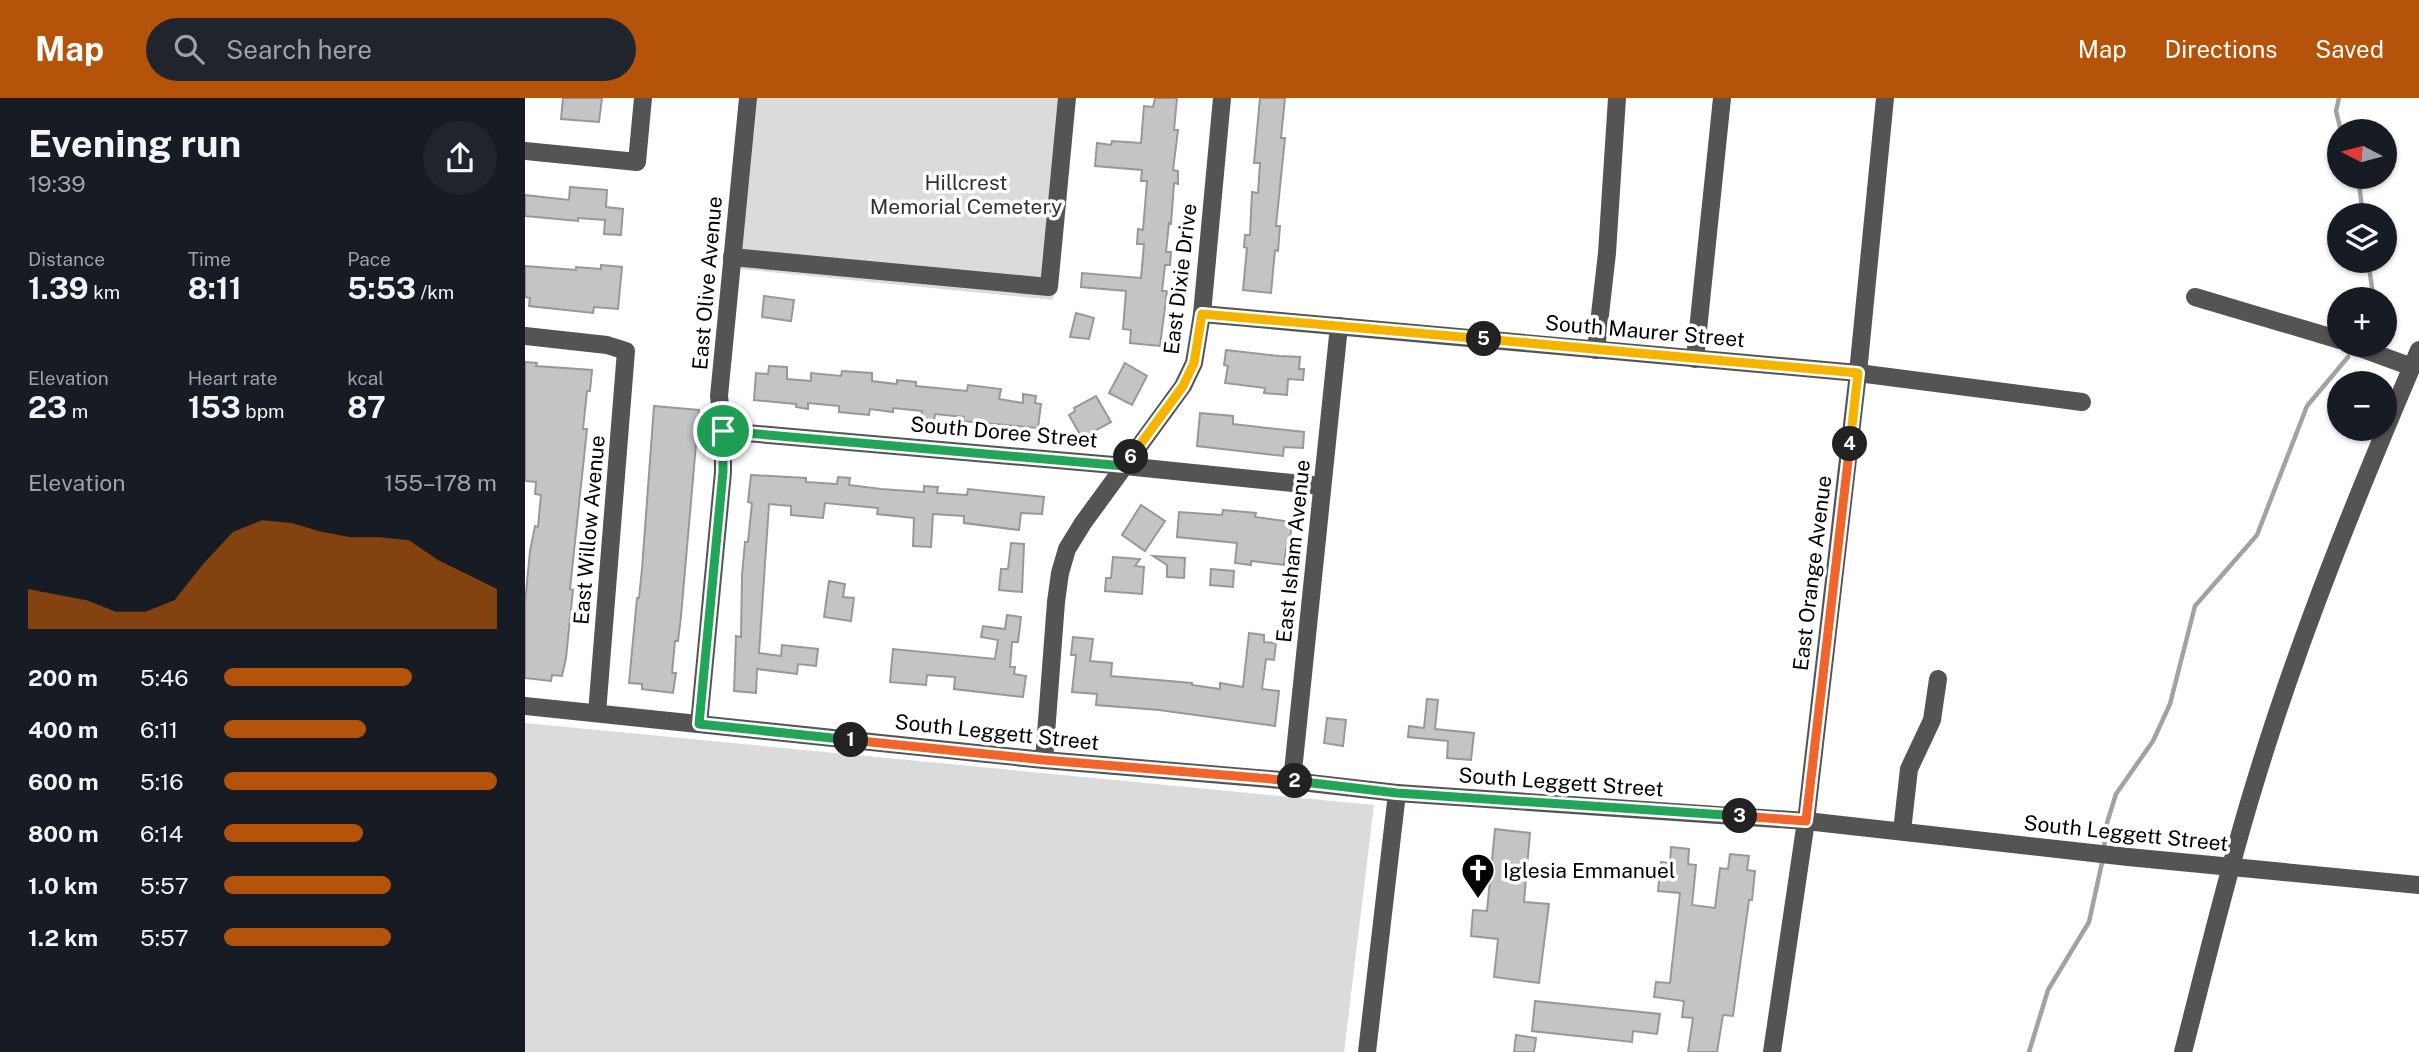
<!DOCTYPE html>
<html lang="en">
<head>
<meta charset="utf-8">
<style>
	body { margin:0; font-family:"Public Sans",sans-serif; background:#20242c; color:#f1f3f6; height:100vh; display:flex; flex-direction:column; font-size:26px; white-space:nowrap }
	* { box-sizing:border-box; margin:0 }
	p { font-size:23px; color:#9ea1a6 }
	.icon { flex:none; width:38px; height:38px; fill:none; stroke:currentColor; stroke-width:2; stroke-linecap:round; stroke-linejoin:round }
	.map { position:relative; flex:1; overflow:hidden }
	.drawer { display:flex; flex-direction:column; background:#171b24; width:525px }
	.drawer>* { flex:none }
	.needle { width:46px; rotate:276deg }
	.buttons { position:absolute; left:1802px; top:21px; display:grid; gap:14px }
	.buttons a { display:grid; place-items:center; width:70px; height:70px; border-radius:50%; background:#171b24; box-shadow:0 2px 5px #0004; font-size:35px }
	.pin { position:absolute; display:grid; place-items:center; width:60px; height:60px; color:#fff; margin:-30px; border:4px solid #fff; border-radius:50%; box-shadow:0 2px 7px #0007 }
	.km { position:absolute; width:35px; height:35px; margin:-18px; border-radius:50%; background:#222; color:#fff; font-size:19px; line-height:35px; text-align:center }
	.round { display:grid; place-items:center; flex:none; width:74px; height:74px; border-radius:37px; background:#20242c }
	.headline { display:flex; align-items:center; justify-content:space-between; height:119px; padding:0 28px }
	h1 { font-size:38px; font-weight:700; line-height:52px }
	.figures { display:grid; grid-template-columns:repeat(3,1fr); gap:10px; height:119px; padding:7px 28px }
	.figures div { display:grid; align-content:center }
	.figures b { font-size:30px; font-weight:700 }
	.figures small { font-size:19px; font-weight:400 }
	.figures p { font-size:19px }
	.chart { height:196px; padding:14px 28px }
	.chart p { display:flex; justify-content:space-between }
	.chart svg { width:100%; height:126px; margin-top:7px; fill:#b45309; opacity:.7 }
	ul { padding:0 28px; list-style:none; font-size:23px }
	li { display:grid; grid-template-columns:112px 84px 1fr; align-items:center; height:52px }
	li i { height:18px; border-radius:9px; background:#b45309 }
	header { display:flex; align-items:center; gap:42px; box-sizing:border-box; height:98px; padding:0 35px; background:#b45309; color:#fff }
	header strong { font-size:33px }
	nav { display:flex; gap:38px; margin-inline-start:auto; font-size:24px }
	.search { width:490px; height:63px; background:#20242c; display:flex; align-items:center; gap:18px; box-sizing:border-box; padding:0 24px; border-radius:38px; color:#9ea1a6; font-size:26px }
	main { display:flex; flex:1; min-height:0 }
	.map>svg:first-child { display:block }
	.green { fill:#dbdbdb }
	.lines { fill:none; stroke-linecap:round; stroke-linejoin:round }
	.stream { stroke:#a2a2a2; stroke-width:4.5 }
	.building { fill:#c4c4c4; stroke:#989898; stroke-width:2 }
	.minor { stroke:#545454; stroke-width:18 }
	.split-1-casing { stroke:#fff; stroke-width:14 }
	.split-2-casing { stroke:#fff; stroke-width:14 }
	.split-3-casing { stroke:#fff; stroke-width:14 }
	.split-4-casing { stroke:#fff; stroke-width:14 }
	.split-5-casing { stroke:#fff; stroke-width:14 }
	.split-6-casing { stroke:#fff; stroke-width:14 }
	.split-7-casing { stroke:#fff; stroke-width:14 }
	.split-1 { stroke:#22a559; stroke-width:9 }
	.split-2 { stroke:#f0652b; stroke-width:9 }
	.split-3 { stroke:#22a559; stroke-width:9 }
	.split-4 { stroke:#f0652b; stroke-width:9 }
	.split-5 { stroke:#f5b400; stroke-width:9 }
	.split-6 { stroke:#f5b400; stroke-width:9 }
	.split-7 { stroke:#22a559; stroke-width:9 }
	.labels { text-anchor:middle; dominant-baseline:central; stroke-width:7; stroke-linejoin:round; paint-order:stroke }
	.park-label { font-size:21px; fill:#323232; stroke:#fff }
	.street-label { font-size:21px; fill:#000; stroke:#fff }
	.poi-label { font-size:21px; fill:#000; stroke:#fff; text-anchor:start }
</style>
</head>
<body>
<header>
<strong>Map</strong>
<div class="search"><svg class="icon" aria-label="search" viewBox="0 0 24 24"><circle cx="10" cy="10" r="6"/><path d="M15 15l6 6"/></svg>Search here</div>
<nav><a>Map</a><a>Directions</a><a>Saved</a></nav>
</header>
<main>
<section class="drawer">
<div class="headline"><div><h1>Evening run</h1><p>19:39</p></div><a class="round"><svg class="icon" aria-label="share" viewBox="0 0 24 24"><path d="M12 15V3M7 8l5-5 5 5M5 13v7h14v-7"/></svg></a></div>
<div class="figures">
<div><p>Distance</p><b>1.39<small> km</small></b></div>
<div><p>Time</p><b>8:11</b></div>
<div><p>Pace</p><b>5:53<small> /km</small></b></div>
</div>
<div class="figures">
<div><p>Elevation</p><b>23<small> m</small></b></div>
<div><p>Heart rate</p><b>153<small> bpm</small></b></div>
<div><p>kcal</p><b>87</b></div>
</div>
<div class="chart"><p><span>Elevation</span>155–178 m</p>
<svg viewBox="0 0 160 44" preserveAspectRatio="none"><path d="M0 44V30L10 32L20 34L30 38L40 38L50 34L60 21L70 10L80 6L90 7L100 10L110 12L120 12L130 13L140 20L150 25L160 30V44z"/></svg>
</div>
<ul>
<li><b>200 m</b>5:46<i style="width:69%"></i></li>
<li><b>400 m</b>6:11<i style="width:52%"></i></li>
<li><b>600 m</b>5:16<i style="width:100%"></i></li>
<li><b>800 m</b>6:14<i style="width:51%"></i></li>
<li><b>1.0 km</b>5:57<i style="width:61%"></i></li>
<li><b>1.2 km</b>5:57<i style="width:61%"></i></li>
</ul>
</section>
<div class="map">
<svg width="1894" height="954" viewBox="0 0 1894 954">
	<rect width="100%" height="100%" fill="#fff"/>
	<g class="green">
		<polygon points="229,0 547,0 528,202 214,171"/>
		<polygon points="0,625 849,707 819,954 0,954"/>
	</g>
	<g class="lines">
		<g class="stream">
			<polyline points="1814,0 1811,13 1816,33"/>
			<polyline points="1828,79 1834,86 1838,117"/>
			<polyline points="1843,163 1848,196 1845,201"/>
			<polyline points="1579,751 1581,728 1591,696 1628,643 1645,606 1670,508 1732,437 1782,308 1823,259"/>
			<polyline points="1504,954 1523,892 1564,824 1578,760"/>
		</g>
	</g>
	<g class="building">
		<polygon points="38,0 77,0 74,24 36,21"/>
		<polygon points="630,0 652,0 649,32 653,32 648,72 653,73 653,86 649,85 646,126 644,125 641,154 646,154 645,167 640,167 637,193 642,193 635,248 605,245 606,232 598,231 601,193 556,189 557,175 616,180 619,146 612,146 613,131 618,132 622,83 616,83 617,72 570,68 572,45 586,47 587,43 616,45 619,8 628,9"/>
		<polygon points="735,0 760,0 756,40 760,40 751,128 755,128 753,153 750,152 746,195 718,192 722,150 719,149 720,137 725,137 727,94 733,95 735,65 729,65"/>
		<polygon points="45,89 82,92 81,109 98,111 96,137 79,136 80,122 53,120 53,123 0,118 0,97 44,102"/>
		<polygon points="76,167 97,169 93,211 69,209 68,215 4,208 5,200 0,199 0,168 51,172 51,169 76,171"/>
		<polygon points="239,198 269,202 266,223 237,219"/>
		<polygon points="551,215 569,220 564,241 545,239"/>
		<polygon points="701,252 754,258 775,259 774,271 779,271 778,282 763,281 762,297 739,295 740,290 700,285 703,268 699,267"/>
		<polygon points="0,264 12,265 11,268 67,272 65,293 62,293 58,331 62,331 45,491 48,492 41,560 37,578 27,577 26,583 0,580 0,505 5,453 10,428 13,429 16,397 10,396 11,384 0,383"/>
		<polygon points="600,265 622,278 607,307 584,295"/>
		<polygon points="244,268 262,269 262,281 286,283 286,275 316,278 317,273 347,275 347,283 372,286 372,282 391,284 391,288 442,293 443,287 476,291 474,301 498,305 498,296 511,298 510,305 516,306 513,330 438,323 439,319 410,316 409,323 396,322 397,313 368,310 368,314 345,311 344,317 314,314 314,308 283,305 283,311 271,309 271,306 229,302 231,275 243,276"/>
		<polygon points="571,298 586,324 557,340 544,317 550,313 549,310"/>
		<polygon points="129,308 174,312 156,518 153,543 150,543 147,575 151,575 148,595 117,591 117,586 104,585 112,500 114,500 117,471"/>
		<polygon points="675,315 708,318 708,326 779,334 778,350 759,349 758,358 672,348"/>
		<polygon points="226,377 281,380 281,384 312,386 313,379 325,380 324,387 356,391 399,394 399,388 413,389 412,395 442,397 443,391 519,399 517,416 496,415 494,432 439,425 439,418 408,416 406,449 388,448 389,420 352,416 353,410 300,405 298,420 266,417 266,408 244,406 234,555 256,558 257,547 293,551 291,568 273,566 272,576 232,571 231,595 209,593 211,538 216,539 217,477 220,444 223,444 227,405 223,404"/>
		<polygon points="616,407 640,423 620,453 597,437"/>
		<polygon points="698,412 731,415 730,419 767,424 764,450 761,450 759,467 726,463 726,467 710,465 712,445 652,439 654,414 697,417"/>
		<polygon points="486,445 499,446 497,494 474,492 476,471 483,471"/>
		<polygon points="628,458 660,460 659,480 642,479 642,467"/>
		<polygon points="588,459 615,461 610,468 619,469 617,496 580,493 581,480 586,480"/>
		<polygon points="686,471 709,473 708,489 685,487"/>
		<polygon points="304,483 320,486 318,499 329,500 326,523 299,519"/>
		<polygon points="482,517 496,519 493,544 487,544 485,569 490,569 489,576 501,578 498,599 429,591 430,579 402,577 401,587 365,584 368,551 470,561 473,542 456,539 458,528 480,531"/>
		<polygon points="724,535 739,537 739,544 751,545 749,562 741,561 737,591 754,593 750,628 634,612 571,607 572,596 547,594 551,557 546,557 548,539 568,541 565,563 587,565 586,578 667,585 667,587 695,591 695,585 718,589"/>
		<polygon points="902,601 913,602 910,631 949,635 946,662 922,660 923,643 883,639 884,628 899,630"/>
		<polygon points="802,620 821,622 818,648 799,645"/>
		<polygon points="970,731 1005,735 999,804 1024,806 1014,885 969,879 973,841 946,838 948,812 962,813"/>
		<polygon points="1146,749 1164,751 1163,766 1171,767 1167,807 1190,810 1195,770 1203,771 1205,756 1224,758 1222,772 1230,773 1227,802 1224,802 1208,918 1198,917 1192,954 1163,954 1168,920 1157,919 1159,903 1129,899 1131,884 1145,885 1155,795 1133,793 1136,764 1145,765"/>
		<polygon points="1010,903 1135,916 1132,936 1108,933 1107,944 1007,933"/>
		<polygon points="991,937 1011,940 1009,954 989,954"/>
	</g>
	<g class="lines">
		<g class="minor">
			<polyline points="0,53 112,64 118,0"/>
			<polyline points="207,159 524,189 542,0"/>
			<polyline points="1670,199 1815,242"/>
			<polyline points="677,216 1333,275 1557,304"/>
			<polyline points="0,238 82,247 101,253 72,615"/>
			<polyline points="1827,247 1887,269"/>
			<polyline points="1071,252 1082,155 1092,0"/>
			<polyline points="1170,261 1197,0"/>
			<polyline points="198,333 600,368 797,388"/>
			<polyline points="0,608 519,662 767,683 872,695 1281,723 1603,759 1894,787"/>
			<polyline points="174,626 198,374 198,333 194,298 223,0"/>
			<polyline points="519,662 531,504 535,475 542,451 558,425 658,288 669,265 677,216 697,0"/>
			<polyline points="767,683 814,228"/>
			<polyline points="1377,733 1384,671 1407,622 1413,581"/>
			<polyline points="842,954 872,695"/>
			<polyline points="1247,954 1281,723 1333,275 1360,0"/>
			<path d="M1658,954C1681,865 1702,776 1729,688C1774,539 1833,395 1894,252"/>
		</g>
	</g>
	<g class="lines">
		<defs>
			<polyline id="split-1" points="198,333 198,374 174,626 326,642"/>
			<polyline id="split-2" points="326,642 519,662 770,683"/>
			<polyline id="split-3" points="770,683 872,695 1215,718"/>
			<polyline id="split-4" points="1215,718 1281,723 1325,346"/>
			<polyline id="split-5" points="959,241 1333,275 1325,346"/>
			<polyline id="split-6" points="606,359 658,288 669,265 677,216 959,241"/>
			<polyline id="split-7" points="198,333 600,368 606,359"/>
		</defs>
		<use href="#split-1" class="split-1-casing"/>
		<use href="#split-2" class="split-2-casing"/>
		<use href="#split-3" class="split-3-casing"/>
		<use href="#split-4" class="split-4-casing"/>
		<use href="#split-5" class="split-5-casing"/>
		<use href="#split-6" class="split-6-casing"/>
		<use href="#split-7" class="split-7-casing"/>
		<use href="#split-1" class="split-1"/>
		<use href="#split-2" class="split-2"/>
		<use href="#split-3" class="split-3"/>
		<use href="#split-4" class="split-4"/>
		<use href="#split-5" class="split-5"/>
		<use href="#split-6" class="split-6"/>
		<use href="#split-7" class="split-7"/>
	</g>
	<defs>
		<symbol id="church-pin" viewBox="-11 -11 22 30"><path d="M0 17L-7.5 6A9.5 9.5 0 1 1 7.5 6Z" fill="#000" stroke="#fff"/><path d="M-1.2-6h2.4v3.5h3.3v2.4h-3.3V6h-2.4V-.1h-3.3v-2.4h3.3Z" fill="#fff"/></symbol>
	</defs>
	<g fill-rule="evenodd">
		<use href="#church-pin" x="934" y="753" width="38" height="52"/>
	</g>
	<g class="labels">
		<g class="park-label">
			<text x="441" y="84">Hillcrest<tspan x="441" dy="24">Memorial Cemetery</tspan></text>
		</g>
		<g class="street-label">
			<text transform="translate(655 181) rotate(-83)">East Dixie Drive</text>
			<text transform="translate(182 185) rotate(-85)">East Olive Avenue</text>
			<text transform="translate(1120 233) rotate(5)">South Maurer Street</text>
			<text transform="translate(479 334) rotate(5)">South Doree Street</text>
			<text transform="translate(64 432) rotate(-85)">East Willow Avenue</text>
			<text transform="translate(768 453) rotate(-84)">East Isham Avenue</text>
			<text transform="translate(1287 475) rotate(-83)">East Orange Avenue</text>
			<text transform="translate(472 634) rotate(6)">South Leggett Street</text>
			<text transform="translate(1036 684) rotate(4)">South Leggett Street</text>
			<text transform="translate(1601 735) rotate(6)">South Leggett Street</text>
		</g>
		<g class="poi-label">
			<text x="978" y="772">Iglesia Emmanuel</text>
		</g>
	</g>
</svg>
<div class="buttons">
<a><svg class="needle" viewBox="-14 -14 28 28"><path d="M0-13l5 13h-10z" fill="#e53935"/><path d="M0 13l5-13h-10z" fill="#9ea1a6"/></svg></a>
<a><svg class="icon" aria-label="layers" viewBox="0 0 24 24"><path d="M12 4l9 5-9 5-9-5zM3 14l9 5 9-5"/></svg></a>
<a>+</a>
<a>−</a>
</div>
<div class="pin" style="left:198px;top:333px;background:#1e9e55"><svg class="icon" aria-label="arrive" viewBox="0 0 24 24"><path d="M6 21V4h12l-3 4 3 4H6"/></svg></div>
<b class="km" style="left:326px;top:642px">1</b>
<b class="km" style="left:770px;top:683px">2</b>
<b class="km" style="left:1215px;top:718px">3</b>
<b class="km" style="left:1325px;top:346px">4</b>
<b class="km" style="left:959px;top:241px">5</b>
<b class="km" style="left:606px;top:359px">6</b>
</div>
</main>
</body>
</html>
